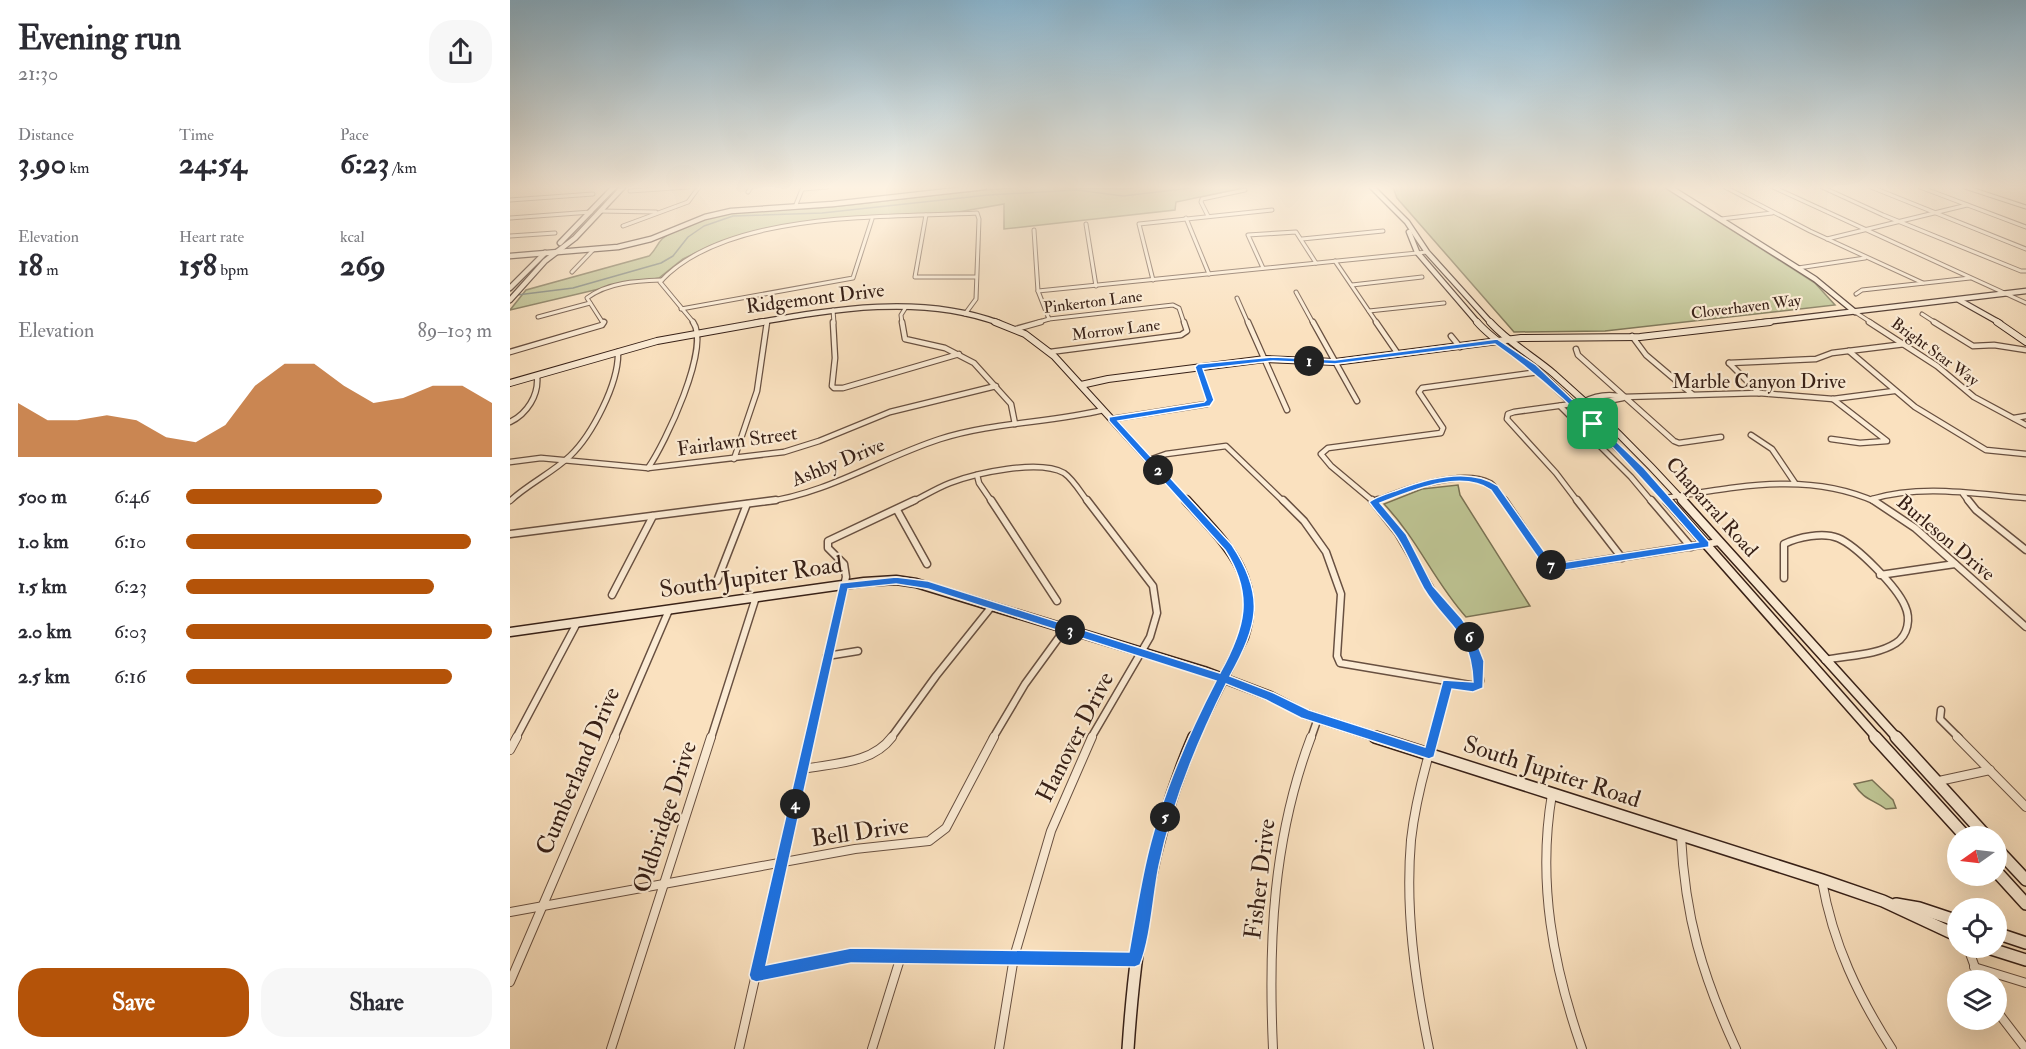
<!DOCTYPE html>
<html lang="en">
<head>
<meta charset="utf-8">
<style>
	body { margin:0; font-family:"IM FELL Double Pica",serif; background:#f7f7f7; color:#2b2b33; height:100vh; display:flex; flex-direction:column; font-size:22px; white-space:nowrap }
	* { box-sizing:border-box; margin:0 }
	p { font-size:20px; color:#7c7c81 }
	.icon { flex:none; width:33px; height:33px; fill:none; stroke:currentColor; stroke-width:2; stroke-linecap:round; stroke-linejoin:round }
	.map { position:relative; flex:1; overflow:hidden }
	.side { display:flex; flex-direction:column; background:#fff; width:510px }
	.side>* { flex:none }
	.needle { width:39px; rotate:256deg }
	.buttons { position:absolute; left:1437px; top:826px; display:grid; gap:12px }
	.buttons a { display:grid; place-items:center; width:60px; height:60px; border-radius:50%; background:#fff; box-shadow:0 6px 24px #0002; font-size:30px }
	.pin { position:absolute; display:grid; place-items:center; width:51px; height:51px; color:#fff; margin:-26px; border-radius:12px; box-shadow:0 3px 9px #0006 }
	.km { position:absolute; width:30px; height:30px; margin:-15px; border-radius:50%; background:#222; color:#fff; font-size:16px; line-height:30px; text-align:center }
	.round { display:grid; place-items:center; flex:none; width:63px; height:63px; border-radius:24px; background:#f7f7f7 }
	.head { display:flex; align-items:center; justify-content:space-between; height:102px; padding:0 18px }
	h1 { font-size:33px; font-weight:700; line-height:45px }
	.stats { display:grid; grid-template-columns:repeat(3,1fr); gap:9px; height:102px; padding:6px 18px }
	.stats div { display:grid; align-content:center }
	.stats b { font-size:30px; font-weight:700 }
	.stats small { font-size:16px; font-weight:400 }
	.stats p { font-size:16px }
	.chart { height:168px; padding:12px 18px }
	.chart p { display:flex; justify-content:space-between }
	.chart svg { width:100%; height:108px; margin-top:6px; fill:#b45309; opacity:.7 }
	.primary-button { display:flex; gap:12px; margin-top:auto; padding:12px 18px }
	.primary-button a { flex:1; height:69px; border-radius:24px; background:#b45309; color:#fff; font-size:24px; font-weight:700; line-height:69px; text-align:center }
	.primary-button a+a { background:#f7f7f7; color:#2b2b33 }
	ul { padding:0 18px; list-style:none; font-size:20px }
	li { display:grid; grid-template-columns:96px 72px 1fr; align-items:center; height:45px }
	li i { height:15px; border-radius:8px; background:#b45309 }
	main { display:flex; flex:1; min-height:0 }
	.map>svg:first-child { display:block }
	.green { fill:#bdc392; stroke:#7a7254; stroke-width:1.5 }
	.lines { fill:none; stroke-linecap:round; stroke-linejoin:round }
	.stream { stroke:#757e76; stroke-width:1.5 }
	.street-far3-casing { stroke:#685041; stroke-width:5 }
	.street-far2-casing { stroke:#685041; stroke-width:7 }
	.street-far1-casing { stroke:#685041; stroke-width:9 }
	.street-casing { stroke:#685041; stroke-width:10 }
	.secondary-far3-casing { stroke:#372017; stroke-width:7 }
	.secondary-far2-casing { stroke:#372017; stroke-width:8 }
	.secondary-far1-casing { stroke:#372017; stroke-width:11 }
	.secondary-casing { stroke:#372017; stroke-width:14 }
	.street-far3 { stroke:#fcecd5; stroke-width:3 }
	.street-far2 { stroke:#fcecd5; stroke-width:4.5 }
	.street-far1 { stroke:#fcecd5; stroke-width:6 }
	.street { stroke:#fcecd5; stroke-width:8 }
	.secondary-far3 { stroke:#fcecd5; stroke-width:4.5 }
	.secondary-far2 { stroke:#fcecd5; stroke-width:6 }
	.secondary-far1 { stroke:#fcecd5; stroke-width:8 }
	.secondary { stroke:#fcecd5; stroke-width:11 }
	.route { fill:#1a73e8; stroke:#fff; stroke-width:1.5; fill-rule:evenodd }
	.labels { text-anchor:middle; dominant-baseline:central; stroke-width:4.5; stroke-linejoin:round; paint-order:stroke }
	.far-street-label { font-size:16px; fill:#372017; stroke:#fcecd5 }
	.street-label { font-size:20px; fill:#372017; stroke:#fcecd5 }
	.near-street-label { font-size:24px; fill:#372017; stroke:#fcecd5 }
</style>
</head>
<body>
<main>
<section class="side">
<div class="head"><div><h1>Evening run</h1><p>21:30</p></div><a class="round"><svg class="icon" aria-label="share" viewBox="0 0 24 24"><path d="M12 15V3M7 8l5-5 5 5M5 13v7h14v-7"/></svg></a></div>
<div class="stats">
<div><p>Distance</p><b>3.90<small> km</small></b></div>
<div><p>Time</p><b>24:54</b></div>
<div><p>Pace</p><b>6:23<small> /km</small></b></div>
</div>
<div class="stats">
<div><p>Elevation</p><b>18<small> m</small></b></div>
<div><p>Heart rate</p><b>158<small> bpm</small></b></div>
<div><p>kcal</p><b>269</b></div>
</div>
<div class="chart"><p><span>Elevation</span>89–103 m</p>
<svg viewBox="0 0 160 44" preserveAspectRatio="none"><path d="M0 44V22L10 29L20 29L30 27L40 29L50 36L60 38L70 31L80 15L90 6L100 6L110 15L120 22L130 20L140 15L150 15L160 22V44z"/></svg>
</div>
<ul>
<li><b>500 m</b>6:46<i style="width:64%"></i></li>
<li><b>1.0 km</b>6:10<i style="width:93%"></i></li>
<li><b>1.5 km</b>6:23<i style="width:81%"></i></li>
<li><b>2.0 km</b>6:03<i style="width:100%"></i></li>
<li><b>2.5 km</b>6:16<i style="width:87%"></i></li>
</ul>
<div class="primary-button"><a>Save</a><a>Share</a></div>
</section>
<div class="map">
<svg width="1516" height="1049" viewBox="0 0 1516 1049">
	<rect width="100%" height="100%" fill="#fae1bf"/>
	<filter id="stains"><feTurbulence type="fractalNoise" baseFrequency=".00333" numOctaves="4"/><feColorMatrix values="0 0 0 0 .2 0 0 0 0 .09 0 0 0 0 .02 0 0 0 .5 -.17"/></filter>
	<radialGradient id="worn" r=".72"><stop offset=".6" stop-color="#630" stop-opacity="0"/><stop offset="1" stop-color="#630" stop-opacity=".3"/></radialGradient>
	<g class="green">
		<path d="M516,187L614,189L630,187H737L666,202L665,210L494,229V204L448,212L307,220L257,228L202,245L173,259L149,278L89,289L0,310L16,290L139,256C145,251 147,244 152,239C162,230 181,224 194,219C230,207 269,211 307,208C377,202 446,191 516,187Z"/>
		<polygon points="883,187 1154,187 1305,283 1325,305 1095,331 1004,332 887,198"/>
		<path d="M948,485L950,495L1020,606L956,617C923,580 909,541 874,504L912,489Z"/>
		<path d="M1362,780L1383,800L1386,808L1376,809C1362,799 1354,800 1344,784Z"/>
	</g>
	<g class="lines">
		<polyline class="stream" points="7,295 63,288 151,263 163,256 178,237 194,226 223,216 312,213 478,195 567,190 613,196 689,187"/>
		<defs>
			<g id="street-far3">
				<polyline points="1215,187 1300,231 1413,283"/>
				<polyline points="1263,187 1516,303"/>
				<polyline points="1312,187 1373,215 1511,271 1516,271"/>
				<polyline points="1361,187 1516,249"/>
				<polyline points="1410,187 1516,227"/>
				<polyline points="1455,187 1516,207"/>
				<polyline points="293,189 317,187"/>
				<polyline points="120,191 178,187"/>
				<polyline points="238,192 241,187"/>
				<polyline points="0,200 83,194"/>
				<polyline points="285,207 293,187"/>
				<polyline points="90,211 146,212"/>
				<polyline points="416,215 405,277 466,277"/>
				<polyline points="698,216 691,202 692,199 735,190"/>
				<polyline points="0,218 81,212"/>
				<polyline points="676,218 699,274"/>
				<polyline points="1211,219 1262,213"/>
				<polyline points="576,224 586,286"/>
				<polyline points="113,226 178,202 189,187"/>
				<polyline points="524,230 528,291 539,319"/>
				<polyline points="0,236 45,233"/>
				<polyline points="792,239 873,231"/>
				<polyline points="1317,239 1457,205"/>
				<polyline points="825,261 867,323"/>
				<polyline points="753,268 738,235 786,232 806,263"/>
				<polyline points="1288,268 1355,258"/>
				<polyline points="62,272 83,250"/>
				<polyline points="643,280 629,224 762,210"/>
				<polyline points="842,285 912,277"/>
				<polyline points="528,291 917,252"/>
				<polyline points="786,292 803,323"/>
				<polyline points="1346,294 1352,290 1460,278"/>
				<polyline points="727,298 738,323"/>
				<polyline points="171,309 343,278 362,219"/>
				<polyline points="323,310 324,323"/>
				<polyline points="859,311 934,303"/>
				<polyline points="1345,312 1362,323"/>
				<polyline points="1412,314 1426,323"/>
				<polyline points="28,317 80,303"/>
				<path d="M93,323L77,298C98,282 127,281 152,280"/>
				<path d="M184,323L150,282C216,210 375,218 467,213L469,219L466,299L455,314"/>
				<polyline points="392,323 391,315 396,307"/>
				<polyline points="526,323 539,319 663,305 669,308 674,323"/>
			</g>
			<g id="street-far2">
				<polyline points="323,322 325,358 322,386 324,388 333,388 449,354"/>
				<polyline points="392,322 395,339 435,348 464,363 501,404 505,424"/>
				<polyline points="738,322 777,410"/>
				<polyline points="803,322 847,401"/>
				<polyline points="866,322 888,354"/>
				<polyline points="1359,322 1427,366 1464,397 1516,425"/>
				<polyline points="1424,322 1463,346 1484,345 1516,350"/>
				<polyline points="506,329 531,322"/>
				<polyline points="941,336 950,347"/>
				<polyline points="1122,336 1136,355 1182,394"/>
				<polyline points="1066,349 1068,355 1164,441 1169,443 1211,437"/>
				<polyline points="1339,351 1405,407 1476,450 1516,454"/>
				<polyline points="0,352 92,325 94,322"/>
				<polyline points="540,352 671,335 677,331 674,322"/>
				<polyline points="1219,363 1306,359 1322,353 1395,344"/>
				<polyline points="1219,363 1249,393"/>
				<path d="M1074,402C1086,395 1100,394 1114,397L1249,393L1323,399L1384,391"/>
				<polyline points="1075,402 1082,404 1113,398"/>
				<polyline points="1062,404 1004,412 998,414 997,419 1046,473 1068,502"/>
				<polyline points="1050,406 1121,477 1142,502"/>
				<polyline points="1504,418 1516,416"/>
				<polyline points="602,419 697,404 700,400 688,367"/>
				<path d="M0,422C17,414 29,395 27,376"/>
				<polyline points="1241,435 1262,449 1285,483"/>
				<polyline points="1321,439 1350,443 1377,441 1323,399"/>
				<polyline points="224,459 247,391 257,322"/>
				<polyline points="639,460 656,454 716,446 774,502"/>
				<polyline points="0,462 31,458 138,468 274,452 309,441 380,412 486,386"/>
				<path d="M138,468C155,444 201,347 183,322"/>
				<polyline points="467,475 469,483 482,502"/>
				<polyline points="1453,494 1459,502"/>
				<path d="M1155,498C1227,487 1298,471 1366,502"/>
				<path d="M1362,499C1412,484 1465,494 1516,498"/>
				<path d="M0,501C18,484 42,473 60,456C82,435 109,383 108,352"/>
				<path d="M254,502C317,494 371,458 430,439C483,422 540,423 593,410"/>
				<path d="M402,502C414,496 427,488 440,483C466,473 529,459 554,473C563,479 571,493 578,502"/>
				<polyline points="864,502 821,466 811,454 818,448 931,433 933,428 909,392 912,388 1029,372"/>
				<path d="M864,502C892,490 951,468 980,483C986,487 991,496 995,502"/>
			</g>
			<g id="street-far1">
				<polyline points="481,500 547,601"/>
				<polyline points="577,500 643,586 647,613 640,637 581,738"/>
				<polyline points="773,500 794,521 816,552 831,594 827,656 830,663 966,686 970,681 968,664 958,638 926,598 888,533 862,500"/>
				<polyline points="994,500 1034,559 1049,567 1209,542"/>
				<polyline points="1067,500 1112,558"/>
				<polyline points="1141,500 1181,547"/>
				<polyline points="1363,500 1405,528 1516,627"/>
				<polyline points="1458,500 1466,510 1516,550"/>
				<polyline points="864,502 868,500"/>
				<polyline points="387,510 417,564"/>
				<polyline points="0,534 266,500"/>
				<polyline points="1370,575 1445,564"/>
				<path d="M1274,578V544C1288,537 1313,532 1328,538C1347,546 1387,587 1395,606C1401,619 1398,635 1386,643C1366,656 1337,655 1315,660"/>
				<polyline points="207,581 237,504"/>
				<polyline points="102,595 143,516"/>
				<polyline points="317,656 348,651"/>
				<polyline points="1431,710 1430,719 1449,738"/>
				<polyline points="6,738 67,623"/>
				<polyline points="104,738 159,610"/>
				<polyline points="201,738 246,597"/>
				<polyline points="299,738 336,577 334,564 318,548 318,541 405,500"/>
				<polyline points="381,738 426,676 482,606"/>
				<polyline points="483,738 515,684 555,629"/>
				<polyline points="801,738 808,718"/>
				<polyline points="924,738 938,683"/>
			</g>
			<g id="street">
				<polyline points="1447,737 1516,807"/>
				<polyline points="0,750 7,737"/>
				<path d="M293,769C324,763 362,764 382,737"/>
				<polyline points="1429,781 1480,770"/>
				<path d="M1042,794C1027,882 1043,966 1072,1049"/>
				<path d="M1171,836C1175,917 1192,975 1226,1049"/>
				<path d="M1312,881C1323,944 1348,996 1382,1049"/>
				<polyline points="0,912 345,849 419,841 436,828 484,737"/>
				<polyline points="1458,948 1470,981"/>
				<polyline points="1464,967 1516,983"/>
				<polyline points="246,975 341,956 625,960"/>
				<polyline points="0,982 105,737"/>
				<polyline points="1486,1010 1516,1049"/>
				<polyline points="101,1049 201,737"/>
				<polyline points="229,1049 300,737"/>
				<polyline points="362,1049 391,956"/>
				<polyline points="489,1049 504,957 541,831 582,737"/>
				<path d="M763,1049C758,941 763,838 801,737"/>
				<path d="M919,1049C905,980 895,910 901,840C905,804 914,770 924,737"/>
			</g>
			<g id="secondary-far3">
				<polyline points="862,187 897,222 917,252 981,323"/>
				<polyline points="1159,187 1305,279 1345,312"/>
				<polyline points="899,232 907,252 968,323"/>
				<polyline points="50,243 104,187"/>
				<polyline points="0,256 108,247 141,239 195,217 221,211 323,204 474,187"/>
				<polyline points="0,288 35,253"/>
				<polyline points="0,300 35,261 65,238 113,187"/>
				<polyline points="1449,300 1490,323"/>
				<path d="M245,323C324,309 411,294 489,323"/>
				<polyline points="1247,323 1516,291"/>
			</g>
			<g id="secondary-far2">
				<polyline points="485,322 515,334 544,356 677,502"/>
				<path d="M967,322C985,343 1011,355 1031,374C1075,415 1119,457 1158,502"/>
				<path d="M980,322C999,343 1023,356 1044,374C1090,414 1134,458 1174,502"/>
				<polyline points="1487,322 1516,342"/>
				<polyline points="0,383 147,341 253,322"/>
				<polyline points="571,385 598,379 755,359 825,362 1011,338 1130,337 1260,322"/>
			</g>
			<g id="secondary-far1">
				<path d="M676,500C713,541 754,576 734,637L684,738"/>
				<polyline points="1157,500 1367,738"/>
				<polyline points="1172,500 1387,738"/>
				<polyline points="0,632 354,582 386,580 406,583 694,671 760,696 795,714 870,738"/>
			</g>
			<g id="secondary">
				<polyline points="865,737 1312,880 1373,901 1448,936"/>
				<polyline points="1365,737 1456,837"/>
				<polyline points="1386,737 1477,837"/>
				<polyline points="1486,848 1516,880"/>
				<polyline points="1486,871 1516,904"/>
				<polyline points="1386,904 1409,908 1448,921"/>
				<polyline points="1486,933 1516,943"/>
				<polyline points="1478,948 1516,960"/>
				<path d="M618,1049C625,942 641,836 684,737"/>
			</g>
		</defs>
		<use href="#street-far3" class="street-far3-casing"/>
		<use href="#street-far2" class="street-far2-casing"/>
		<use href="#street-far1" class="street-far1-casing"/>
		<use href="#street" class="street-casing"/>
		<use href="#secondary-far3" class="secondary-far3-casing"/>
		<use href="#secondary-far2" class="secondary-far2-casing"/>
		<use href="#secondary-far1" class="secondary-far1-casing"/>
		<use href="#secondary" class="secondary-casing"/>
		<use href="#street-far3" class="street-far3"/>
		<use href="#street-far2" class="street-far2"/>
		<use href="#street-far1" class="street-far1"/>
		<use href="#street" class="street"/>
		<use href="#secondary-far3" class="secondary-far3"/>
		<use href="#secondary-far2" class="secondary-far2"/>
		<use href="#secondary-far1" class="secondary-far1"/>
		<use href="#secondary" class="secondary"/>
	</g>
	<linearGradient id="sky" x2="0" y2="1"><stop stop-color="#8ab8d4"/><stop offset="0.56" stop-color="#fdf2e2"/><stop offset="1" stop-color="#fdf2e2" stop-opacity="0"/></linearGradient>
	<rect width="1516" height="334" fill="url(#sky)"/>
	<path class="route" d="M987,339L1026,365L1134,468L1199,542V547L1049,571L1031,562L981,490C951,469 901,491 870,503L896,534L923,586L952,619L965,638L974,661L973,688L963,692L942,689L924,757L919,759L791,718L756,700L716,684C687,742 662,803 649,866C643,895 641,938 630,965L625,967L341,963L246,982L241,980L239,975L330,583L386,577L418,581L710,673C735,628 744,595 715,550L599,421V417L694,402L696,400L685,367L688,364L763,357L825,360ZM985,344C1062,398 1126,471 1188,542L1050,563L1038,557L988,486C959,466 915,479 885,491C876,494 866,497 859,502C868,515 880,526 888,539C898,555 905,573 914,589C937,627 961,630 963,682L933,680L915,747L799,710L764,693L720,676C748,625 756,596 722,545L608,421L700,406L704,400L693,369L763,361L825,364ZM386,584L418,589L706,681C676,739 649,801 635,866C629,894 624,923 619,952L341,948L256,965L338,589Z"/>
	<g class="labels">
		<g class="far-street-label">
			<text transform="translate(583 302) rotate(-7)">Pinkerton Lane</text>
			<text transform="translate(1236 307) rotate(-7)">Cloverhaven Way</text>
			<text transform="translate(606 330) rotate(-7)">Morrow Lane</text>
			<text transform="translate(1425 352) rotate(36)">Bright Star Way</text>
		</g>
		<g class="street-label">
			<text transform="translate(305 298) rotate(-7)">Ridgemont Drive</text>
			<text x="1249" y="381">Marble Canyon Drive</text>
			<text transform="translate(227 441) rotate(-8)">Fairlawn Street</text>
			<text transform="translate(328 462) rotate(-22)">Ashby Drive</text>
			<text transform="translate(1202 507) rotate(48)">Chaparral Road</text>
			<text transform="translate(1436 538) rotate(40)">Burleson Drive</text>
		</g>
		<g class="near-street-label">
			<text transform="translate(241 577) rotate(-8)">South Jupiter Road</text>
			<text transform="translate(565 737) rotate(-63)">Hanover Drive</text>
			<text transform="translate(68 771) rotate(-67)">Cumberland Drive</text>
			<text transform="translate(1042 772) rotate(18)">South Jupiter Road</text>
			<text transform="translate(155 817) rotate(-72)">Oldbridge Drive</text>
			<text transform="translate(350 832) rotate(-8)">Bell Drive</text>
			<text transform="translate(750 879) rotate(-83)">Fisher Drive</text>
		</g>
	</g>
	<rect width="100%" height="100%" filter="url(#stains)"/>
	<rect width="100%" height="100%" fill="url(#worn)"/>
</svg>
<div class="buttons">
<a><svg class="needle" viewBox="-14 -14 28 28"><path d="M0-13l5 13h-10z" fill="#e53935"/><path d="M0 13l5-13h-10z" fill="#7c7c81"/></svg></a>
<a><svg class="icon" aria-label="locate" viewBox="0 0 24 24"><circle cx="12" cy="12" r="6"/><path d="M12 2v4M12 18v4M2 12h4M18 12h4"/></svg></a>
<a><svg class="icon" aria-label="layers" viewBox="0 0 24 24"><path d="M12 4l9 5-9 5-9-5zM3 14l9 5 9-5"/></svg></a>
</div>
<div class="pin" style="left:1083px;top:424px;background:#1e9e55"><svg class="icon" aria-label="arrive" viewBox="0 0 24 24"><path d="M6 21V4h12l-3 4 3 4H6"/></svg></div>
<b class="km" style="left:799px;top:361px">1</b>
<b class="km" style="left:648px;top:470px">2</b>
<b class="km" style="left:560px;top:630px">3</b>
<b class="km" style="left:285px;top:804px">4</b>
<b class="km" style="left:655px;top:817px">5</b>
<b class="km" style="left:959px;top:637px">6</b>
<b class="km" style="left:1041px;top:565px">7</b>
</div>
</main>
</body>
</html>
